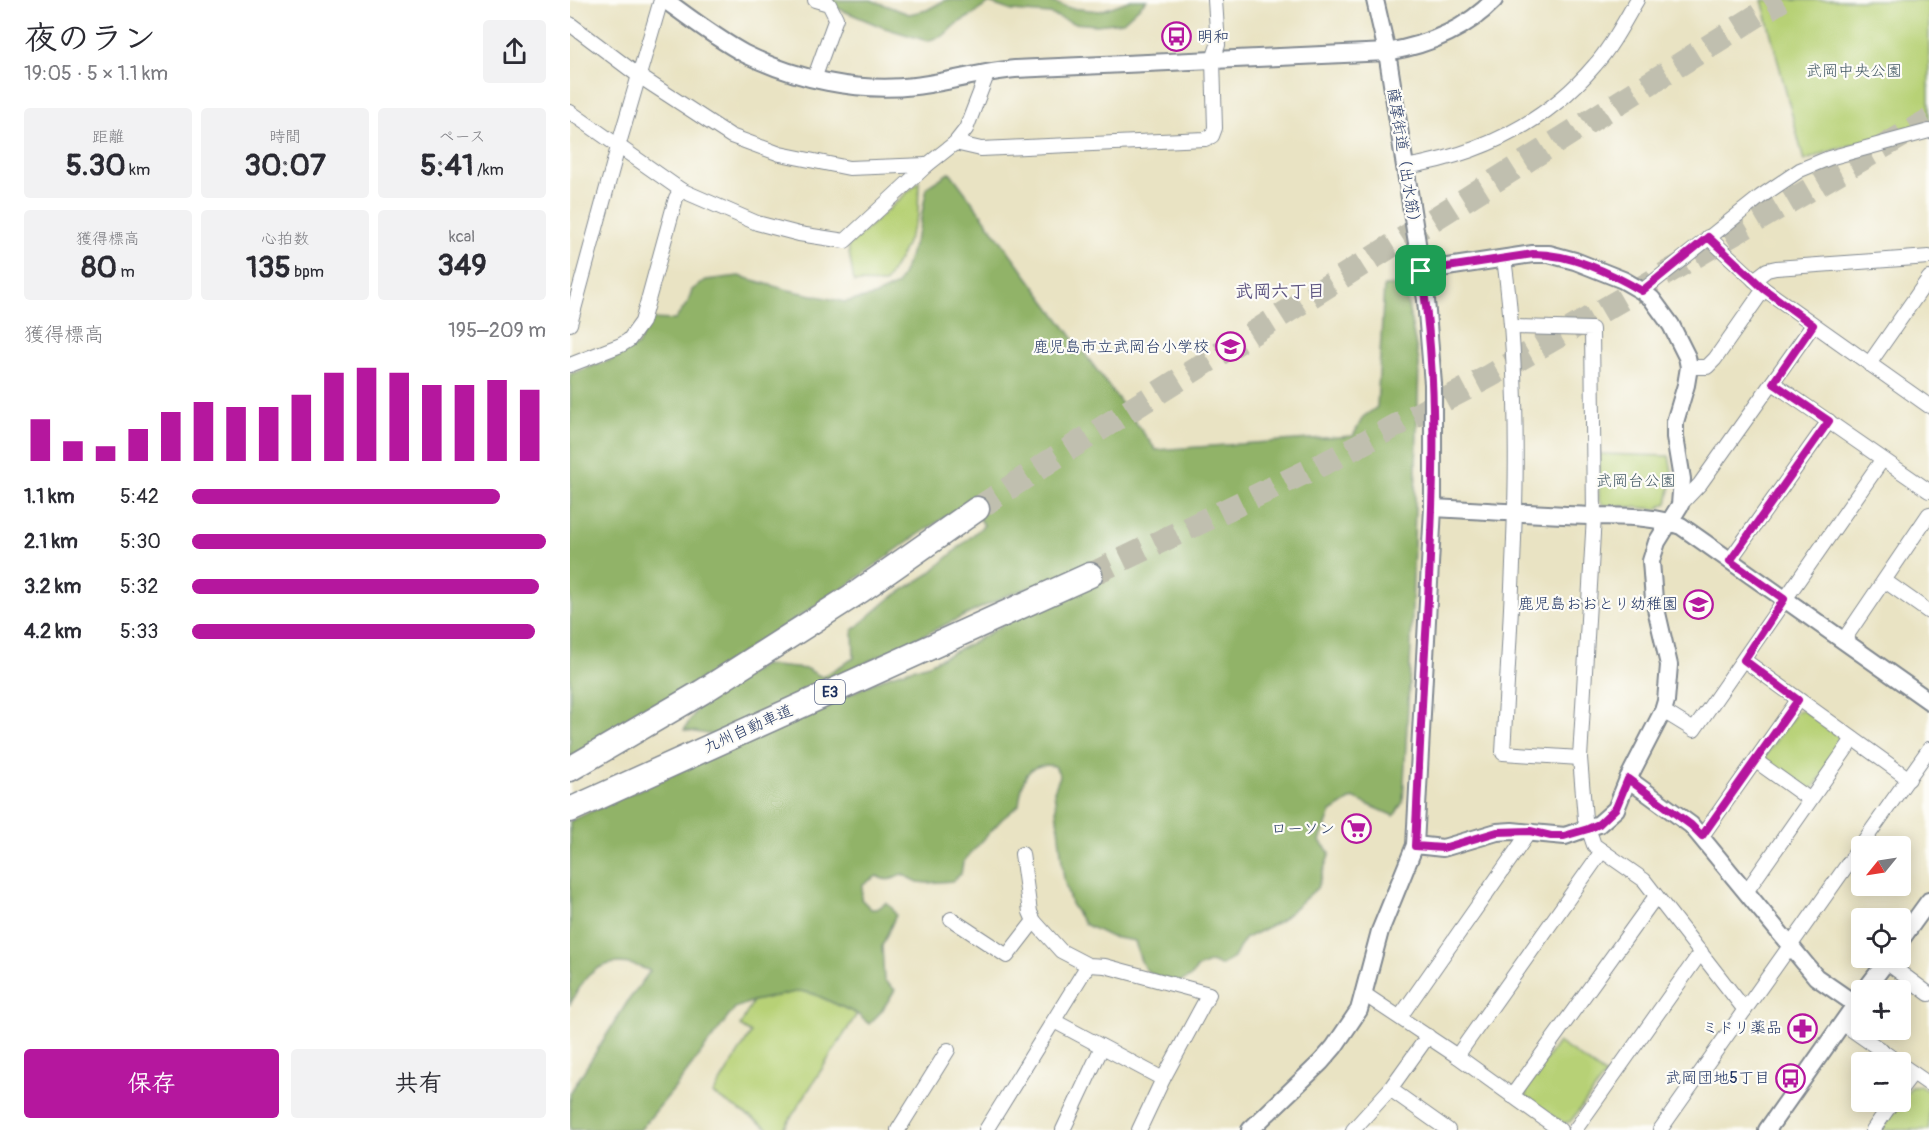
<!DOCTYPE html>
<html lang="ja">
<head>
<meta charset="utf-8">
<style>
	body { margin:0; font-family:Pangolin,"Klee One",sans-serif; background:#f2f2f3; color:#2b2b33; height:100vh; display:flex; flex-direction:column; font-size:22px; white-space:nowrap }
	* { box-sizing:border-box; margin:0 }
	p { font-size:20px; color:#7c7c81 }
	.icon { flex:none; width:33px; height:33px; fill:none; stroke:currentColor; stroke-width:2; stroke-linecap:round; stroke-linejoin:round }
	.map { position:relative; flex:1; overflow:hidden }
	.panel { display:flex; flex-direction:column; background:#fff; width:570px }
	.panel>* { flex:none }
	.needle { width:39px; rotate:240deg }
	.fabs { position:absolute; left:1281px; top:836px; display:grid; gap:12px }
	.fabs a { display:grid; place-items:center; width:60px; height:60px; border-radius:6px; background:#fff; box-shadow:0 3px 15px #0003; font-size:30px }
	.pin { position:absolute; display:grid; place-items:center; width:51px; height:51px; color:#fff; margin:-26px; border-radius:12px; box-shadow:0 3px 9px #0006 }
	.round { display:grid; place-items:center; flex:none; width:63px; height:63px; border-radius:6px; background:#f2f2f3 }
	.overview { display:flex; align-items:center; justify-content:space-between; height:102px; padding:0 24px }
	h1 { font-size:33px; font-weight:700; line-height:45px }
	.figures { display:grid; grid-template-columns:repeat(3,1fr); gap:9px; height:102px; padding:6px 24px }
	.figures div { display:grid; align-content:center; border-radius:6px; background:#f2f2f3; text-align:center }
	.figures b { font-size:30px; font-weight:700 }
	.figures small { font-size:16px; font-weight:400 }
	.figures p { font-size:16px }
	.chart { height:168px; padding:12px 24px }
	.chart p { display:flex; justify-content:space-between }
	.chart svg { width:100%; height:108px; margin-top:6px; stroke:#b5179e; stroke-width:6 }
	.cta { display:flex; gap:12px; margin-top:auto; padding:12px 24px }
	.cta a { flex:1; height:69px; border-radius:6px; background:#b5179e; color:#fff; font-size:24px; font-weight:700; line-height:69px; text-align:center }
	.cta a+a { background:#f2f2f3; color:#2b2b33 }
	ul { padding:0 24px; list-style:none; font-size:20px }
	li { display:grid; grid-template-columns:96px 72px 1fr; align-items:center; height:45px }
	li i { height:15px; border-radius:8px; background:#b5179e }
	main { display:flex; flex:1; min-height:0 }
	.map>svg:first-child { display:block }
	.green { fill:#b7d176; stroke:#69806a; stroke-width:1.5 }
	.forest { fill:#91b367; stroke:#567162; stroke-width:1.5 }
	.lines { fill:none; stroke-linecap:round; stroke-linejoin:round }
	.motorway-tunnel { stroke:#c0bfaf; stroke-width:24; stroke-dasharray:24 12; stroke-linecap:butt }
	.minor-casing { stroke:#828990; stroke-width:16 }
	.tertiary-casing { stroke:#828990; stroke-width:20 }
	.motorway-casing { stroke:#828990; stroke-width:27 }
	.minor { stroke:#fff; stroke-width:14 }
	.tertiary { stroke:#fff; stroke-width:16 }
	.motorway { stroke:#fff; stroke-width:24 }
	.route-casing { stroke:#fff; stroke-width:12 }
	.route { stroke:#b5179e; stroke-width:8 }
	.labels { text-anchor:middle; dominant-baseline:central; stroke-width:4.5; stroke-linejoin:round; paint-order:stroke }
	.shield { fill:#fdfcf7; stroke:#5f6c8c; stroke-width:1.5 }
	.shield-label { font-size:15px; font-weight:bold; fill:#1b2f5e }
	.poi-label { font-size:16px; fill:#1b2f5e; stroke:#fdfcf7; text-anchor:end }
	.park-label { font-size:16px; fill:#425864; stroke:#fdfcf7 }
	.street-label { font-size:16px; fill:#1b2f5e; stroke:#fdfcf7 }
	.neighbourhood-label { font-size:18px; font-weight:bold; fill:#5f5782; stroke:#fdfcf7 }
</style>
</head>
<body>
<main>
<section class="panel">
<div class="overview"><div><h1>夜のラン</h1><p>19:05 · 5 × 1.1 km</p></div><a class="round"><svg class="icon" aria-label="share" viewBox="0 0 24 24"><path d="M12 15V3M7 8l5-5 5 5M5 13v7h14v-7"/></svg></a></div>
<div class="figures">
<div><p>距離</p><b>5.30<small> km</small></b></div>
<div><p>時間</p><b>30:07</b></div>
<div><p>ペース</p><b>5:41<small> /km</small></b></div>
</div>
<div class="figures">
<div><p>獲得標高</p><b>80<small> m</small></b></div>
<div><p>心拍数</p><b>135<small> bpm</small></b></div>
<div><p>kcal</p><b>349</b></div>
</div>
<div class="chart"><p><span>獲得標高</span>195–209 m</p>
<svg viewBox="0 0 160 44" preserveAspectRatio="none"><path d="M5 44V27M15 44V36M25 44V38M35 44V31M45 44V24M55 44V20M65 44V22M75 44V22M85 44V17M95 44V8M105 44V6M115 44V8M125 44V13M135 44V13M145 44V11M155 44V15"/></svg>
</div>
<ul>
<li><b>1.1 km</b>5:42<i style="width:87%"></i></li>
<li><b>2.1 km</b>5:30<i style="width:100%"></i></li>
<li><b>3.2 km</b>5:32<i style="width:98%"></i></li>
<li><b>4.2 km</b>5:33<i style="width:97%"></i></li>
</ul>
<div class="cta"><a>保存</a><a>共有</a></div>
</section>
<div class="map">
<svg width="1359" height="1130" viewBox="0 0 1359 1130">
	<rect width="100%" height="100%" fill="#fdfcf7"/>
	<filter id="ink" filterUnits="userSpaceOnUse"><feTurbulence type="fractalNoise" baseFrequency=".0167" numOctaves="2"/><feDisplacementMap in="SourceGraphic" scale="12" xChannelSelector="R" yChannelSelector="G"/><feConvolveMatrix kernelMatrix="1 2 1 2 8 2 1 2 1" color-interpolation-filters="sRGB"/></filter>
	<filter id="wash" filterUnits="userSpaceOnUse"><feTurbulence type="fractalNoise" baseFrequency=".008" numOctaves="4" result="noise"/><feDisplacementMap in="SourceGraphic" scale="24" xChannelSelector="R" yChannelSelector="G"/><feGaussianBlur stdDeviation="1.35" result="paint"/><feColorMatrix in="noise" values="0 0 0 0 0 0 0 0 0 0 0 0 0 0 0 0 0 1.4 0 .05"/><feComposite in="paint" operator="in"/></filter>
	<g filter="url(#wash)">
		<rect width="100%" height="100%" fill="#e9e3c3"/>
		<g class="green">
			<polygon points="1192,0 1359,0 1359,124 1257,152 1234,161"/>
			<polygon points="349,182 348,216 332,254 315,283 284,282 278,246"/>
			<polygon points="1029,454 1099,456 1103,477 1097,503 1087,509 1033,505 1029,500"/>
			<polygon points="1233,710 1273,739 1274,744 1242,790 1235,791 1195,764 1194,757 1227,711"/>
			<polygon points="230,991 244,994 287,1014 213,1130 201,1130 143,1094 181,1033 170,1026 183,1001"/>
			<polygon points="988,1042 1036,1075 1000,1122 993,1123 957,1098 955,1089"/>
			<polygon points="1350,1086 1359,1092 1359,1130 1311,1130 1341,1087"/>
		</g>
		<g class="forest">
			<polygon points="248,0 301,0 339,14 357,10 375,0 475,0 500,8 530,11 561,0 577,0 553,22 526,25 503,23 480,14 442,11 419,3 399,17 386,24 373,36 357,41 312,27"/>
			<path d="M380,172L586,450L783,436L793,417L807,407L814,286L834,285L849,362L841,646L833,802L824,816L783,798L761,812L750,841L760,853L747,888L710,921L674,939L664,958L650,966L641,962L627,968L622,976L610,982C576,974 574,976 565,941L541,937L514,924L501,904L494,880L484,791L490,776L485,766C455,761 452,781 449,805L432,819L393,862L391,874L382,881L357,883L348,882L332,874C322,880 317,882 307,876L293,884L291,899L301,909H307L316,903L322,908L326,915L312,946L314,980L325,990L311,1012L299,1024L287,1014L244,994L230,991L183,1001L165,1008L104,1089L70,1130H0V1093L58,1001L80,971C59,961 36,958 18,976C11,983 6,995 0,1004V821L321,675L359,664L404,642L429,627L517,567L436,596L143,735L114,730L128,707L193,665L237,669L252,677L284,658L283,630L319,599L359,574L414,525L398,502L340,540L271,590L112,691L0,757V374L41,360L68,345L80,319L105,320L118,302L122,290L136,280L169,276L214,289L275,302L304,296L327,285L334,271L349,229L357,187Z"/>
		</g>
	</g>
	<g filter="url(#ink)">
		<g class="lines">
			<g class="motorway-tunnel">
				<polyline points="407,509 486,457 1212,0"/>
				<polyline points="520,575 759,461 920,376 1359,120"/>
			</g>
			<defs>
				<g id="minor">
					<polyline points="0,24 69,76 161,136 210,154 279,168 357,165"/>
					<polyline points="244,79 266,18 259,4 245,0"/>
					<polyline points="0,112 111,190 187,223 229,234 275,241 357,165 385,143 396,129 418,72"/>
					<polyline points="385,143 411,149 635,139 642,136 645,128 643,60 648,45 645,0"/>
					<path d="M835,167C909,155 976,123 1025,65C1042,46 1054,22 1067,0"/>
					<polyline points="1138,237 1194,289 1359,406"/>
					<path d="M934,258C956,422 942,588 933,753L1010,758"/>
					<polyline points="1184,280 1197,270 1206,268 1359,257"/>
					<polyline points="1072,291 1190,197 1230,170 1259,158 1359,131"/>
					<polyline points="0,324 48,147 91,0"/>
					<polyline points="943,327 1022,329 1024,516 1010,758 1015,819 1024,845 1074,880 1175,1010"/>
					<polyline points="1299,364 1359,278"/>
					<polyline points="0,365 51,345 59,340 72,322 106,198 111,190"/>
					<polyline points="1119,367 1137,367 1145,359 1194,289"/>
					<polyline points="1203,383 1359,491"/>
					<polyline points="1110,505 1130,484 1243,325"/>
					<polyline points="1160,560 1259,421"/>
					<polyline points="1315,581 1359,612"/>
					<polyline points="1273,641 1359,514"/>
					<polyline points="1174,660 1339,779"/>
					<polyline points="1093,711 1124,730 1312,460"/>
					<polyline points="1186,761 1239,799"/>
					<polyline points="1132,836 1228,700"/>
					<polyline points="452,854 460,912 464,921 491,951 518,965 535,966 639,994 593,1079 569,1130"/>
					<polyline points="1176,892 1283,739"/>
					<polyline points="381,919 437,956 464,921"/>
					<polyline points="1316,962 1359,994"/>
					<polyline points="794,994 887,1056 990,1130"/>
					<polyline points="830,1017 960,831"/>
					<polyline points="484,1021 593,1079"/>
					<polyline points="1272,1023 1328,1062"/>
					<polyline points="887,1056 1032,851"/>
					<polyline points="1330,1064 1359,1084"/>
					<polyline points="820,1089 878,1130"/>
					<polyline points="1330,1090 1343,1073"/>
					<polyline points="942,1096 1086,896"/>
					<polyline points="328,1130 378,1050"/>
					<polyline points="416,1130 518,965"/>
					<polyline points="493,1130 532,1047"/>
					<polyline points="783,1130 820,1089 858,1036"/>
					<polyline points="1005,1130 1131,952"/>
					<polyline points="1090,1130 1359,749"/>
					<polyline points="1303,1130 1323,1101"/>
				</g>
				<g id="tertiary">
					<path d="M95,0C121,19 147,39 175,54C226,79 288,93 345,86C379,82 411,72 445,69L817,52C858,45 895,30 924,0"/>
					<path d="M863,508C915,511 967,514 1020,516C1051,517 1081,515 1111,526L1359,701"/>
					<polyline points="1058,779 1121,825 1246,977 1285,1004"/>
					<polyline points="845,845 873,848 927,832 942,831 995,836 1029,824 1046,809 1058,779 1093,711 1096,701 1099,665 1084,600 1081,561 1087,542 1110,505 1112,479 1105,437 1105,422 1116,385 1119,367 1117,357 1101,325 1082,299 1072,291 1053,280 1005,261 979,254 963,254 851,271"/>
					<polyline points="1330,941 1359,901"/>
					<polyline points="1295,990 1320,957"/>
					<polyline points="680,1130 751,1062 764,1047 789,1010 810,931 845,845 863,508 863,384 856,300 817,52 805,0"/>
					<polyline points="1197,1130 1292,995"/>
				</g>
				<g id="motorway">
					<polyline points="0,769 132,692 290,591 407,509"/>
					<polyline points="0,810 520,575"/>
				</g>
			</defs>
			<use href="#minor" class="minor-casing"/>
			<use href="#tertiary" class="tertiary-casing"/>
			<use href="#motorway" class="motorway-casing"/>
			<use href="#minor" class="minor"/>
			<use href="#tertiary" class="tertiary"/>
			<use href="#motorway" class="motorway"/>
		</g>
	</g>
	<g class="lines" filter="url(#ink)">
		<defs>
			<path id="route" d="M1138,237L1194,289L1243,325L1203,383L1259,421L1160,561L1214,599L1174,660L1228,700L1132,836L1121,825L1058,779L1046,808L1029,824L1018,829L994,836H981L960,831L927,832L873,848L845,846C849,770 852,694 857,618C863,502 870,386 851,271L963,254C1001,254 1039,272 1072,291Z"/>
		</defs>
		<use href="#route" class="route-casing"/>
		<use href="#route" class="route"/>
	</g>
	<defs>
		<symbol id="bus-ring" viewBox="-11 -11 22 22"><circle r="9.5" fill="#fdfcf7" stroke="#b5179e" stroke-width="1.5"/><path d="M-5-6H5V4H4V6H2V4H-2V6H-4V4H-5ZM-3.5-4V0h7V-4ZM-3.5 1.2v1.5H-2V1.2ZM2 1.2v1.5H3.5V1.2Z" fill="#b5179e"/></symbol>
		<symbol id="school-ring" viewBox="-11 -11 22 22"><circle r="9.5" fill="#fdfcf7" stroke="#b5179e" stroke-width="1.5"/><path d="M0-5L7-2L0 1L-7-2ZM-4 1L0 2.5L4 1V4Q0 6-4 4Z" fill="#b5179e"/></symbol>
		<symbol id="supermarket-ring" viewBox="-11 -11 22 22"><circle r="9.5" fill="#fdfcf7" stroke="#b5179e" stroke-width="1.5"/><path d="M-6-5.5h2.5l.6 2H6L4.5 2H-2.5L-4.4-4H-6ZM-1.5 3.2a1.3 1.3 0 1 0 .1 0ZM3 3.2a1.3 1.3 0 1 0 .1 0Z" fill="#b5179e"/></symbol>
		<symbol id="pharmacy-ring" viewBox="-11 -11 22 22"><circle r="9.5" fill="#fdfcf7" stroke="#b5179e" stroke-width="1.5"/><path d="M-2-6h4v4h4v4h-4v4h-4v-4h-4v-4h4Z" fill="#b5179e"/></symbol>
	</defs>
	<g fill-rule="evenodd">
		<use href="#bus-ring" x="590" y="20" width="33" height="33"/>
		<use href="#school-ring" x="644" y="330" width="33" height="33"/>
		<use href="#school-ring" x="1112" y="588" width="33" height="33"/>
		<use href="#supermarket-ring" x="770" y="812" width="33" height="33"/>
		<use href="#pharmacy-ring" x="1216" y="1012" width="33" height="33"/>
		<use href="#bus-ring" x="1204" y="1062" width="33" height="33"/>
	</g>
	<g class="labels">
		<rect class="shield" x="245" y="680" width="30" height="24" rx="4.5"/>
		<g class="shield-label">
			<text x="260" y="692">E3</text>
		</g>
		<g class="poi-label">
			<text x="627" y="37" text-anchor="start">明和</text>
			<text x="639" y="347">鹿児島市立武岡台小学校</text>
			<text x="1108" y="604">鹿児島おおとり幼稚園</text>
			<text x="765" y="829">ローソン</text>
			<text x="1212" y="1028">ミドリ薬品</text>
			<text x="1200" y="1078">武岡団地5丁目</text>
		</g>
		<g class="park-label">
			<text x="1284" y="71">武岡中央公園</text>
			<text x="1066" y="481">武岡台公園</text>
		</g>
		<g class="street-label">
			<text transform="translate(834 159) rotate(81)">薩摩街道（出水筋）</text>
			<text transform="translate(178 729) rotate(-24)">九州自動車道</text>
		</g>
		<g class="neighbourhood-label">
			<text x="710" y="291">武岡六丁目</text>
		</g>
	</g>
</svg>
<div class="fabs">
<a><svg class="needle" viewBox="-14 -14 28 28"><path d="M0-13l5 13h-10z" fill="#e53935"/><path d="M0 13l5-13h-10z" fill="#7c7c81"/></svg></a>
<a><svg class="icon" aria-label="locate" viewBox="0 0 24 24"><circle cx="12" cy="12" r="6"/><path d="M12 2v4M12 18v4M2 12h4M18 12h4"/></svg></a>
<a>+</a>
<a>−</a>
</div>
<div class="pin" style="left:851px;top:271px;background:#1e9e55"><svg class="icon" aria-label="arrive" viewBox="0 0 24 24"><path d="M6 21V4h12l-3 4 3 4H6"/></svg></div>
</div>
</main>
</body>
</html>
